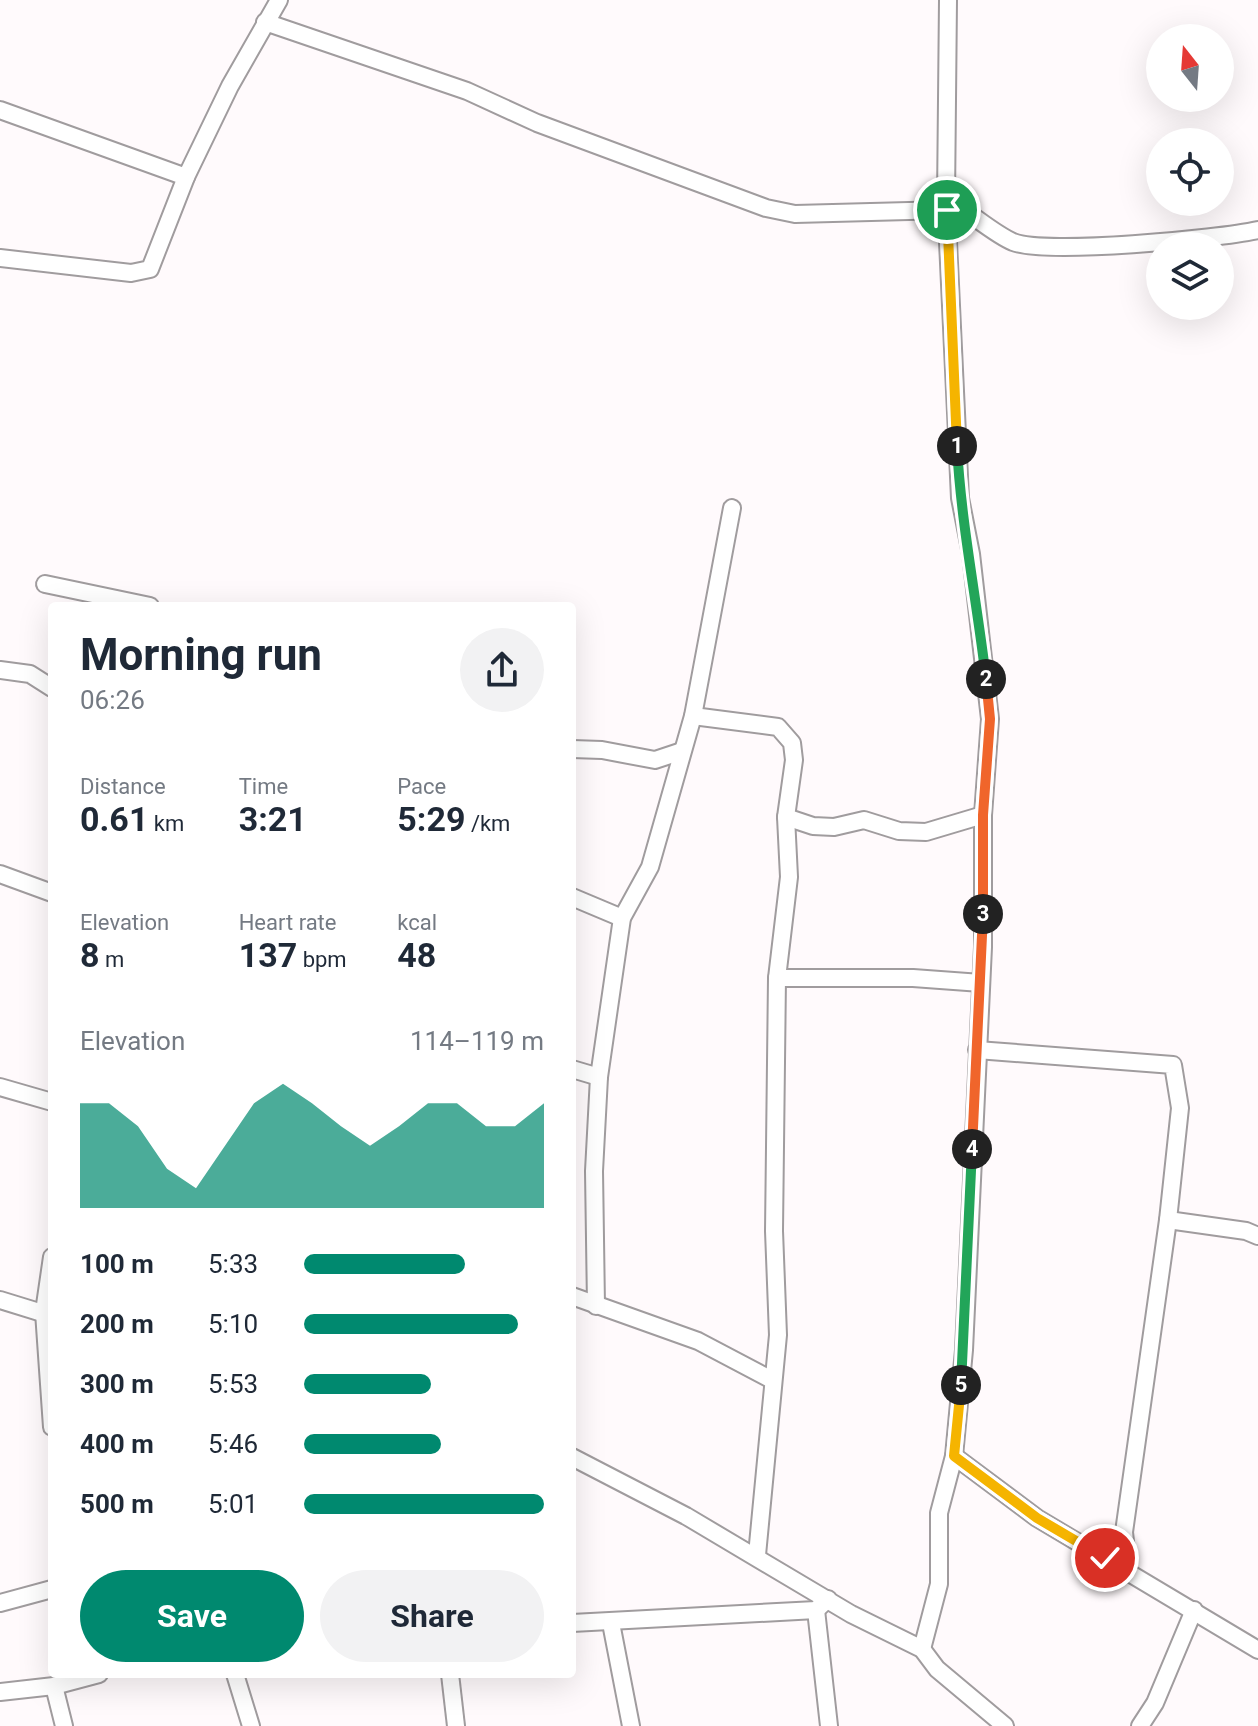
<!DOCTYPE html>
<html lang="en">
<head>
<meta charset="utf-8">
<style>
	body { margin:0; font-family:Roboto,sans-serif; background:#f2f2f3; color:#1f2937; height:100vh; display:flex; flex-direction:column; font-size:30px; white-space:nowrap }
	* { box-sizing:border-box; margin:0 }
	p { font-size:26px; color:#747a83 }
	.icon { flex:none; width:44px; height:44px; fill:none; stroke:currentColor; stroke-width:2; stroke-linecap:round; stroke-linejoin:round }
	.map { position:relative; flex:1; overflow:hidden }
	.details { position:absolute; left:48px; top:602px; width:528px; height:1076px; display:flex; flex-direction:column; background:#fff; border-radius:8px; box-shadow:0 8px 32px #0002 }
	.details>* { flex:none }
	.needle { width:52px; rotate:343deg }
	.fabs { position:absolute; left:1146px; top:24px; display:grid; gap:16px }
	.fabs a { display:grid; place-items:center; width:88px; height:88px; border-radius:50%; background:#fff; box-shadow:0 8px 32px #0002; font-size:40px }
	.pin { position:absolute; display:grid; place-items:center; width:68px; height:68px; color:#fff; margin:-34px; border:4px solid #fff; border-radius:50%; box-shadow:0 2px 8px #0007 }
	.km { position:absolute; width:40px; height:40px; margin:-20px; border-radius:50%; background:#222; color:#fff; font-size:22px; line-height:40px; text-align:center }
	.round { display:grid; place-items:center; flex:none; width:84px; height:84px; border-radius:42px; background:#f2f2f3 }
	.overview { display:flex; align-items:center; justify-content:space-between; height:136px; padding:0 32px }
	h1 { font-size:44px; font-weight:700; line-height:60px }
	.stats { display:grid; grid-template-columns:repeat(3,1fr); gap:12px; height:136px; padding:8px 32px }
	.stats div { display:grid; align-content:center }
	.stats b { font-size:34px; font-weight:700 }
	.stats small { font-size:22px; font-weight:400 }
	.stats p { font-size:22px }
	.chart { height:224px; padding:16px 32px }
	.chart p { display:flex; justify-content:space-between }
	.chart svg { width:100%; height:144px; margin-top:8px; fill:#00896f; opacity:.7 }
	.action { display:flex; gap:16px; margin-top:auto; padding:16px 32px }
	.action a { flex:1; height:92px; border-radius:48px; background:#00896f; color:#fff; font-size:32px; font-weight:700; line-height:92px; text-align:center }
	.action a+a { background:#f2f2f3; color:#1f2937 }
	ul { padding:0 32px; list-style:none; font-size:26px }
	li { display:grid; grid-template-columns:128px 96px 1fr; align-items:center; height:60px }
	li i { height:20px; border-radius:10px; background:#00896f }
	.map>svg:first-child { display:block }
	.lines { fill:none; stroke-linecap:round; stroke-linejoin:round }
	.street-casing { stroke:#a09c9e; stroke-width:20 }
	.street { stroke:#fff; stroke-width:16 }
	.split-1-casing { stroke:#fff; stroke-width:16 }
	.split-2-casing { stroke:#fff; stroke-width:16 }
	.split-3-casing { stroke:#fff; stroke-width:16 }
	.split-4-casing { stroke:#fff; stroke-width:16 }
	.split-5-casing { stroke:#fff; stroke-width:16 }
	.split-6-casing { stroke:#fff; stroke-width:16 }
	.split-1 { stroke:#f5b400; stroke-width:10 }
	.split-2 { stroke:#22a559; stroke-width:10 }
	.split-3 { stroke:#f0652b; stroke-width:10 }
	.split-4 { stroke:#f0652b; stroke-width:10 }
	.split-5 { stroke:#22a559; stroke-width:10 }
	.split-6 { stroke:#f5b400; stroke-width:10 }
</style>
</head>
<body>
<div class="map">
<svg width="1258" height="1726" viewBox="0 0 1258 1726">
	<rect width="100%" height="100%" fill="#fffafc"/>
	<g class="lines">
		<defs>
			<g id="street">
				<polyline points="265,22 467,91 537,123 766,208 795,214 947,210"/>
				<polyline points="0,110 186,177"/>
				<path d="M946,199C968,210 992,233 1013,242C1046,255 1218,239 1258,230"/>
				<polyline points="0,258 131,273 150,269 186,177 230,86 279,0"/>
				<polyline points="45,584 150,606"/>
				<polyline points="0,670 30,674 52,688"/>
				<polyline points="693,716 778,727 792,743 794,760 786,817 789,877 777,978 774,1231 778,1335 757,1555"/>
				<polyline points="572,749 602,750 655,760 682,751"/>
				<polyline points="786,817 813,826 834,827 864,820 899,831 926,832 983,815"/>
				<polyline points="0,874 52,893"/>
				<polyline points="572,897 622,918"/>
				<polyline points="777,978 913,978 981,983"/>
				<polyline points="977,1050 1173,1065 1180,1108 1168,1220 1124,1532 1128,1570"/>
				<polyline points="572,1069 599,1077"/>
				<polyline points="0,1087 52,1102"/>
				<polyline points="1168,1220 1246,1231 1258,1236"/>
				<polyline points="52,1257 44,1312 52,1427"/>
				<polyline points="572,1296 698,1341 772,1380"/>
				<polyline points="0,1300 52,1316"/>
				<polyline points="596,1306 594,1171 599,1077 622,918 650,867 693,716 732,508"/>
				<polyline points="954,1456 1037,1518 1258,1650"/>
				<polyline points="572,1457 686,1516 851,1614 922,1649 937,1669 1005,1726"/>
				<polyline points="0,1603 52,1589"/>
				<polyline points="816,1610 829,1726"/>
				<polyline points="572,1623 816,1610 828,1599"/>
				<polyline points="611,1623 631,1726"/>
				<polyline points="922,1649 939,1584 939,1513 954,1456 964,1350 983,947 983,815 990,719 971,554 960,498 946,199 948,0"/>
				<polyline points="235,1674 251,1726"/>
				<polyline points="450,1674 456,1726"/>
				<polyline points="54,1686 64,1726"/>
				<polyline points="0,1692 54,1686 99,1674"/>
				<polyline points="1140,1726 1155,1703 1194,1610"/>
			</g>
		</defs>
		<use href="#street" class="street-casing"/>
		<use href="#street" class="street"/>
	</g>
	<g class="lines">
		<defs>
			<polyline id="split-1" points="947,210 957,446"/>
			<path id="split-2" d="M957,446C961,524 977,601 986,679"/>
			<polyline id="split-3" points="983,914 983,815 990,719 986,679"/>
			<polyline id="split-4" points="972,1149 983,914"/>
			<polyline id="split-5" points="961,1385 972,1149"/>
			<polyline id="split-6" points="961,1385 954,1456 1037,1518 1105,1558"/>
		</defs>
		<use href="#split-1" class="split-1-casing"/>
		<use href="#split-2" class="split-2-casing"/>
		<use href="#split-3" class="split-3-casing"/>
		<use href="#split-4" class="split-4-casing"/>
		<use href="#split-5" class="split-5-casing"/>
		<use href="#split-6" class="split-6-casing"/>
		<use href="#split-1" class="split-1"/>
		<use href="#split-2" class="split-2"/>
		<use href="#split-3" class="split-3"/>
		<use href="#split-4" class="split-4"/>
		<use href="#split-5" class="split-5"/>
		<use href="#split-6" class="split-6"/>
	</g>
</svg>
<div class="fabs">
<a><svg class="needle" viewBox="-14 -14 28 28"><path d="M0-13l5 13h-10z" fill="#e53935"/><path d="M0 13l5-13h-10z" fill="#747a83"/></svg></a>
<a><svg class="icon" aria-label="locate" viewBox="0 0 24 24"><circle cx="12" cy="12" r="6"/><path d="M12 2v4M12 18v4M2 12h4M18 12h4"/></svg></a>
<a><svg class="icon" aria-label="layers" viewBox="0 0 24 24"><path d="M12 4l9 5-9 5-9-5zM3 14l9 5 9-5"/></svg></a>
</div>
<div class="pin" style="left:947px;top:210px;background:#1e9e55"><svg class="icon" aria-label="arrive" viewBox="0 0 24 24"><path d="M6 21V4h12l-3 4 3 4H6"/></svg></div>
<div class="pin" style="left:1105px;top:1558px;background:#d93025"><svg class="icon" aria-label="check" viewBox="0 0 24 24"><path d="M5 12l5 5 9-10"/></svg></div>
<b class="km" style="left:957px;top:446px">1</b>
<b class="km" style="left:986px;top:679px">2</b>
<b class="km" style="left:983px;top:914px">3</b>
<b class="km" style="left:972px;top:1149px">4</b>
<b class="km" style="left:961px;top:1385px">5</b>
<section class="details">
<div class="overview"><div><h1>Morning run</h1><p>06:26</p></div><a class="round"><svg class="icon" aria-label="share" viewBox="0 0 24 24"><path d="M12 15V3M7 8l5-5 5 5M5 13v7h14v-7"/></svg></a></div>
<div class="stats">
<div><p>Distance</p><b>0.61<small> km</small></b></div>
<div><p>Time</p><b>3:21</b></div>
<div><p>Pace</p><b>5:29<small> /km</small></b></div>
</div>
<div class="stats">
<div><p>Elevation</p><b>8<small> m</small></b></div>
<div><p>Heart rate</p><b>137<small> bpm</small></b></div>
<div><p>kcal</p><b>48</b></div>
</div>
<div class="chart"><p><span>Elevation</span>114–119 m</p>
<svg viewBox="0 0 160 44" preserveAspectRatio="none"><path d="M0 44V12L10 12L20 19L30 32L40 38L50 25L60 12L70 6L80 12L90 19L100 25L110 19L120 12L130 12L140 19L150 19L160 12V44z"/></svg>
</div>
<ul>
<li><b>100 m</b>5:33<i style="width:67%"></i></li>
<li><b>200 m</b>5:10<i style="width:89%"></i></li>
<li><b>300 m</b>5:53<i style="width:53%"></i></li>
<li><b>400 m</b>5:46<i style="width:57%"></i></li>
<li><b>500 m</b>5:01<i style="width:100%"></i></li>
</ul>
<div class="action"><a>Save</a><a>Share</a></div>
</section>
</div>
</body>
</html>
